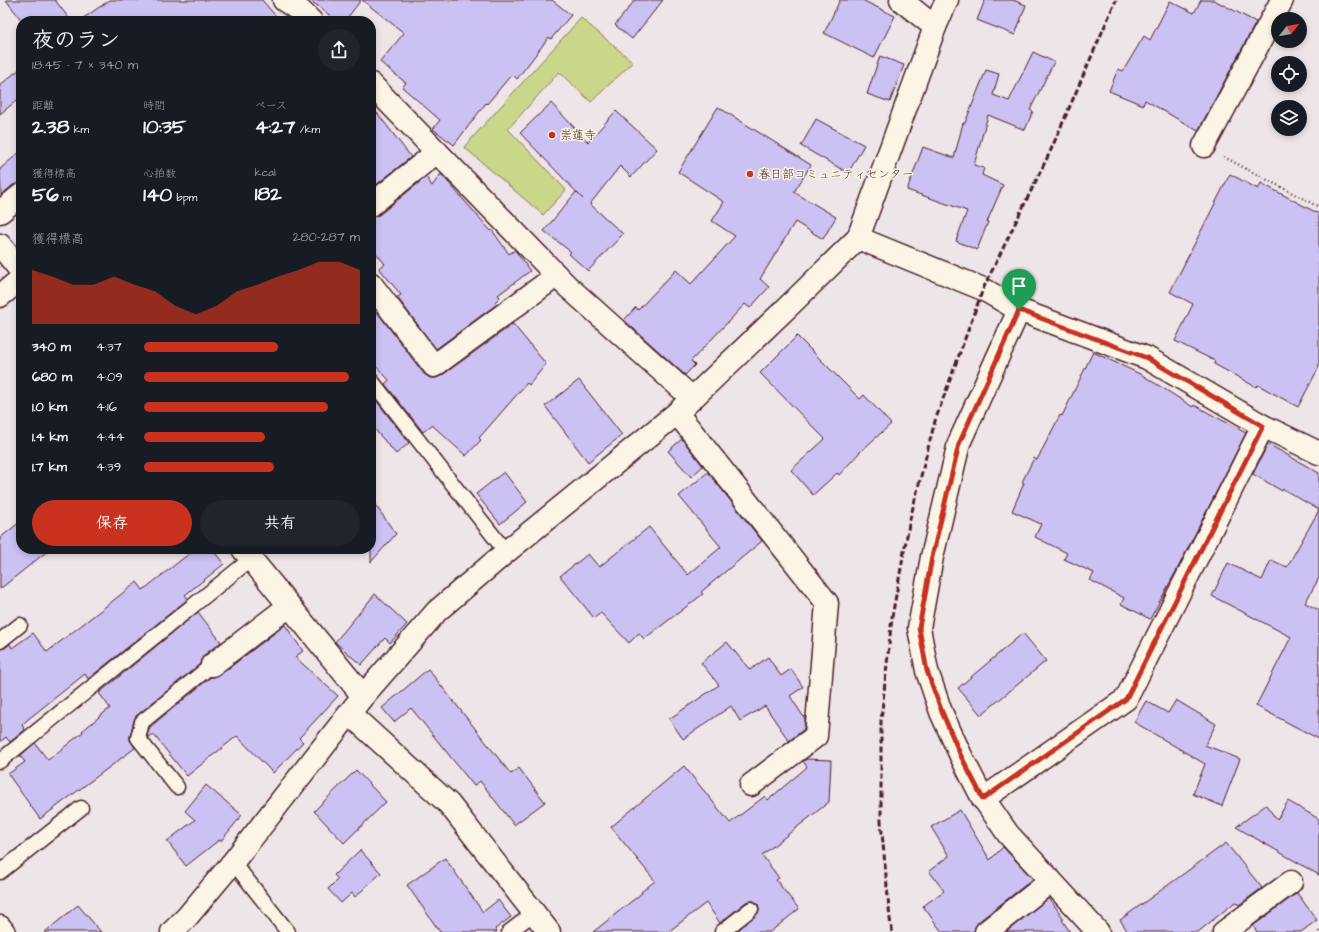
<!DOCTYPE html>
<html lang="ja">
<head>
<meta charset="utf-8">
<style>
	body { margin:0; font-family:"Architects Daughter","Klee One",sans-serif; background:#20242c; color:#f1f3f6; height:100vh; display:flex; flex-direction:column; font-size:15px; white-space:nowrap }
	* { box-sizing:border-box; margin:0 }
	p { font-size:13px; color:#9ea1a6 }
	.icon { flex:none; width:22px; height:22px; fill:none; stroke:currentColor; stroke-width:2; stroke-linecap:round; stroke-linejoin:round }
	.map { position:relative; flex:1; overflow:hidden }
	.sheet { position:absolute; left:16px; top:16px; width:360px; height:538px; display:flex; flex-direction:column; background:#171b24; border-radius:16px; box-shadow:0 2px 6px #0003 }
	.sheet>* { flex:none }
	.needle { width:26px; rotate:59deg }
	.controls { position:absolute; left:1271px; top:12px; display:grid; gap:8px }
	.controls a { display:grid; place-items:center; width:36px; height:36px; border-radius:50%; background:#171b24; box-shadow:0 2px 6px #0003; font-size:20px }
	.pin { position:absolute; display:grid; place-items:center; width:34px; height:34px; color:#fff; margin:-41px -17px; border-radius:50% 50% 50% 0; rotate:-45deg; box-shadow:0 0 4px #0007 }
	.pin .icon { rotate:45deg }
	.round { display:grid; place-items:center; flex:none; width:42px; height:42px; border-radius:21px; background:#20242c }
	.head { display:flex; align-items:center; justify-content:space-between; height:68px; padding:0 16px }
	h1 { font-size:22px; font-weight:700; line-height:30px }
	.figures { display:grid; grid-template-columns:repeat(3,1fr); gap:6px; height:68px; padding:4px 16px }
	.figures div { display:grid; align-content:center }
	.figures b { font-size:20px; font-weight:700 }
	.figures small { font-size:11px; font-weight:400 }
	.figures p { font-size:11px }
	.chart { height:112px; padding:8px 16px }
	.chart p { display:flex; justify-content:space-between }
	.chart svg { width:100%; height:72px; margin-top:4px; fill:#c8321e; opacity:.7 }
	.cta { display:flex; gap:8px; margin-top:auto; padding:8px 16px }
	.cta a { flex:1; height:46px; border-radius:24px; background:#c8321e; color:#fff; font-size:16px; font-weight:700; line-height:46px; text-align:center }
	.cta a+a { background:#20242c; color:#f1f3f6 }
	ul { padding:0 16px; list-style:none; font-size:13px }
	li { display:grid; grid-template-columns:64px 48px 1fr; align-items:center; height:30px }
	li i { height:10px; border-radius:5px; background:#c8321e }
	.map>svg:first-child { display:block }
	.green { fill:#cad689; stroke:#8a7a5a }
	.building { fill:#ccc1f3; stroke:#4a1f2b }
	.lines { fill:none; stroke-linecap:round; stroke-linejoin:round }
	.service-casing { stroke:#4a1f2b; stroke-width:17 }
	.minor-casing { stroke:#4a1f2b; stroke-width:25 }
	.tertiary-casing { stroke:#4a1f2b; stroke-width:25 }
	.path { stroke:#4a1f2b; stroke-width:2.5; stroke-dasharray:1 3; stroke-linecap:butt }
	.service { stroke:#fcf5e5; stroke-width:14 }
	.minor { stroke:#fcf5e5; stroke-width:22 }
	.tertiary { stroke:#fcf5e5; stroke-width:22 }
	.rail { stroke:#4a1f2b; stroke-width:3; stroke-dasharray:6 3; stroke-linecap:butt }
	.route-casing { stroke:#fff; stroke-width:8 }
	.route { stroke:#c8321e; stroke-width:5 }
	.poi-dot { fill:#c8321e; stroke:#fcf5e5; stroke-width:1.5 }
	.labels { text-anchor:middle; dominant-baseline:central; stroke-width:3; stroke-linejoin:round; paint-order:stroke }
	.poi-label { font-size:12px; fill:#4a1f2b; stroke:#fcf5e5; text-anchor:start }
</style>
</head>
<body>
<div class="map">
<svg width="1319" height="932" viewBox="0 0 1319 932">
	<rect width="100%" height="100%" fill="#eee5e9"/>
	<filter id="ink" filterUnits="userSpaceOnUse"><feTurbulence type="fractalNoise" baseFrequency=".025" numOctaves="2"/><feDisplacementMap in="SourceGraphic" scale="8" xChannelSelector="R" yChannelSelector="G"/><feConvolveMatrix kernelMatrix="1 2 1 2 8 2 1 2 1" color-interpolation-filters="sRGB"/></filter>
	<g filter="url(#ink)">
		<polygon class="green" points="581,18 633,62 591,102 559,72 508,129 566,190 543,215 464,147"/>
		<g class="building">
			<polygon points="6,0 55,0 71,21 22,21"/>
			<polygon points="110,0 262,0 280,21 79,21"/>
			<polygon points="310,0 361,0 345,21 337,21"/>
			<polygon points="362,0 552,0 571,15 551,39 549,37 517,79 512,74 487,104 486,103 454,145 433,129 440,120 402,87 406,83 380,62 404,33"/>
			<polygon points="635,0 663,0 632,39 615,25"/>
			<polygon points="840,0 862,0 895,16 874,58 824,33"/>
			<polygon points="985,0 1013,0 1026,5 1015,35 977,20"/>
			<polygon points="1201,0 1214,0 1256,22 1198,131 1145,100 1143,105 1109,91 1118,69 1123,71 1144,36 1150,40 1170,1 1194,13"/>
			<polygon points="1033,52 1054,62 1030,110 1033,111 1025,130 988,115 974,165 984,168 982,175 1003,185 987,222 988,222 977,250 956,241 967,211 907,190 923,147 954,158 963,123 965,123 986,70 999,74 993,95 1009,101"/>
			<polygon points="880,56 904,65 890,102 867,94"/>
			<polygon points="21,68 21,97 0,114 0,85"/>
			<polygon points="551,103 588,142 616,111 657,149 631,177 620,166 590,204 623,234 588,271 569,254 571,252 544,231 576,192 583,199 520,133"/>
			<polygon points="371,105 411,157 371,189"/>
			<polygon points="718,107 811,165 794,192 836,217 823,239 795,222 760,279 769,287 750,308 745,304 691,361 695,365 685,375 624,320 636,307 638,310 676,270 691,284 735,236 712,221 724,202 678,172"/>
			<polygon points="816,119 864,145 848,173 801,146"/>
			<polygon points="21,151 21,183 13,185 1,195 0,169"/>
			<polygon points="441,174 491,231 492,230 509,254 515,250 530,271 498,295 500,297 495,302 497,304 436,349 397,297 401,295 379,268 385,264 371,247 371,217 379,215 426,177 432,186"/>
			<polygon points="1230,174 1258,189 1261,183 1319,214 1319,367 1298,407 1258,385 1256,387 1214,364 1215,361 1175,341 1193,304 1170,292"/>
			<polygon points="377,312 424,374 430,378 436,378 441,376 513,324 546,364 529,385 527,383 479,438 481,440 466,456 432,425 423,432 385,384 389,380 371,361 371,316"/>
			<polygon points="797,336 860,399 864,395 891,424 860,452 839,475 837,473 813,495 791,470 825,439 760,373"/>
			<polygon points="1093,352 1142,375 1193,407 1194,405 1246,433 1179,566 1150,619 1121,604 1124,598 1090,580 1094,573 1064,559 1067,553 1035,537 1041,524 1012,511 1024,483 1022,482 1034,458 1037,460 1060,415 1062,416"/>
			<polygon points="579,380 622,435 588,462 545,406"/>
			<polygon points="372,395 409,443 396,454 371,425"/>
			<polygon points="682,439 703,466 691,477 668,451"/>
			<polygon points="1268,444 1319,473 1319,578 1305,603 1319,610 1319,739 1256,706 1291,637 1212,596 1228,563 1262,580 1271,560 1287,567 1319,510 1283,489 1282,491 1253,474"/>
			<polygon points="504,472 527,502 500,524 476,494"/>
			<polygon points="708,472 762,541 701,592 703,594 644,639 639,633 629,643 601,613 594,618 560,576 588,554 599,567 649,527 688,575 721,547 679,496"/>
			<polygon points="371,499 396,534 371,562"/>
			<polygon points="21,521 21,549 50,549 0,589 0,538"/>
			<polygon points="195,549 212,549 224,564 185,595 188,599 88,679 85,674 27,720 22,725 25,730 10,742 6,737 0,742 0,649 5,648 10,644 12,648 33,633 47,652 137,582 143,590"/>
			<polygon points="375,594 407,624 390,643 385,638 361,665 335,642"/>
			<polygon points="198,612 221,642 204,655 201,660 200,664 136,716 134,720 130,736 130,740 135,748 40,819 8,774 25,762 20,756 35,743 48,760 83,732 82,731 110,708 99,693"/>
			<polygon points="285,625 303,651 295,657 338,696 299,738 303,742 273,773 237,736 187,776 153,734 148,737 147,736 150,727 211,677 214,677 220,675"/>
			<polygon points="1023,633 1046,661 981,715 958,688"/>
			<polygon points="727,642 750,670 768,657 781,676 791,669 803,687 790,696 805,719 804,729 789,741 765,706 740,721 731,706 683,739 669,719 719,685 701,663"/>
			<polygon points="428,669 511,774 519,768 545,802 514,825 480,781 474,786 411,708 394,722 382,708"/>
			<polygon points="1176,700 1216,724 1205,745 1240,759 1222,806 1193,794 1205,764 1134,722 1146,701 1168,713"/>
			<polygon points="807,759 831,760 829,802 762,855 779,878 776,880 799,909 770,932 736,932 759,912 759,908 758,904 754,901 750,901 746,902 720,923 706,903 668,932 593,932 642,893 641,892 655,881 611,827 684,766 730,823 765,796 768,800 807,767 803,761"/>
			<polygon points="356,770 386,802 344,843 314,811"/>
			<polygon points="206,785 242,815 221,841 219,840 186,866 167,841 195,820 185,811"/>
			<polygon points="1288,801 1319,819 1319,875 1236,827 1266,805 1277,820"/>
			<polygon points="960,810 990,860 1003,847 1033,879 978,922 975,927 974,932 942,932 923,906 944,891 929,871 949,856 931,827"/>
			<polygon points="1226,843 1262,888 1239,905 1236,902 1234,903 1198,932 1128,932 1120,920"/>
			<polygon points="360,850 381,873 355,897 352,893 341,903 328,889 338,879 334,875"/>
			<polygon points="445,858 483,912 498,900 511,917 495,929 497,932 440,932 407,885"/>
			<polygon points="1297,893 1317,920 1301,932 1257,932 1253,926"/>
			<polygon points="1049,898 1064,919 1062,920 1070,932 1006,932"/>
			<polygon points="78,905 101,932 45,932"/>
		</g>
		<g class="lines">
			<defs>
				<g id="service">
					<polyline points="371,380 506,552"/>
					<polyline points="0,641 20,625"/>
					<polyline points="0,761 251,559"/>
					<polyline points="177,787 138,738 142,722 212,665"/>
					<polyline points="233,862 288,932"/>
					<polyline points="0,872 81,808"/>
					<polyline points="509,932 534,913"/>
					<polyline points="722,932 751,909"/>
				</g>
				<g id="minor">
					<polyline points="284,0 302,12 311,21"/>
					<polyline points="901,0 935,27"/>
					<polyline points="371,84 566,285 692,398"/>
					<polyline points="1204,146 1282,0"/>
					<polyline points="371,205 437,152"/>
					<polyline points="0,212 21,195"/>
					<polyline points="858,238 983,289 1019,310 1147,358 1263,426 1319,453"/>
					<polyline points="0,245 21,271"/>
					<polyline points="371,284 434,366 556,276"/>
					<polyline points="0,296 21,279"/>
					<polyline points="1019,310 959,443 932,557 919,628 927,671 941,712 961,756 981,795 1008,834 1098,932"/>
					<polyline points="677,413 827,603 816,736 751,785"/>
					<polyline points="243,549 363,696"/>
					<polyline points="212,665 289,606"/>
					<polyline points="350,714 449,804 549,932"/>
					<polyline points="983,799 1126,699 1263,426"/>
					<polyline points="0,927 4,932"/>
					<polyline points="986,932 1051,881"/>
					<polyline points="1224,932 1291,882"/>
				</g>
				<polyline id="tertiary" points="172,932 187,917 233,862 363,696 437,611 506,552 677,413 795,300 858,238 935,27 947,0"/>
			</defs>
			<use href="#service" class="service-casing"/>
			<use href="#minor" class="minor-casing"/>
			<use href="#tertiary" class="tertiary-casing"/>
			<g class="path">
				<polyline points="1224,157 1319,207"/>
				<polyline points="1319,932 1319,930"/>
			</g>
			<use href="#service" class="service"/>
			<use href="#minor" class="minor"/>
			<use href="#tertiary" class="tertiary"/>
			<polyline class="rail" points="892,932 890,919 881,822 881,720 892,617 910,519 935,421 983,289 1050,152 1116,0"/>
		</g>
	</g>
	<g class="lines" filter="url(#ink)">
		<defs>
			<polygon id="route" points="1019,310 1147,358 1263,426 1126,699 983,799 961,756 942,712 927,671 919,628 932,557 959,444"/>
		</defs>
		<use href="#route" class="route-casing"/>
		<use href="#route" class="route"/>
	</g>
	<g class="poi-dot">
		<circle cx="552" cy="135" r="4"/>
		<circle cx="750" cy="174" r="4"/>
	</g>
	<g class="labels">
		<g class="poi-label">
			<text x="560" y="135">崇蓮寺</text>
			<text x="758" y="174">春日部コミュニティセンター</text>
		</g>
	</g>
</svg>
<div class="controls">
<a><svg class="needle" viewBox="-14 -14 28 28"><path d="M0-13l5 13h-10z" fill="#e53935"/><path d="M0 13l5-13h-10z" fill="#9ea1a6"/></svg></a>
<a><svg class="icon" aria-label="locate" viewBox="0 0 24 24"><circle cx="12" cy="12" r="6"/><path d="M12 2v4M12 18v4M2 12h4M18 12h4"/></svg></a>
<a><svg class="icon" aria-label="layers" viewBox="0 0 24 24"><path d="M12 4l9 5-9 5-9-5zM3 14l9 5 9-5"/></svg></a>
</div>
<div class="pin" style="left:1019px;top:310px;background:#1e9e55"><svg class="icon" aria-label="arrive" viewBox="0 0 24 24"><path d="M6 21V4h12l-3 4 3 4H6"/></svg></div>
<section class="sheet">
<div class="head"><div><h1>夜のラン</h1><p>18:45 · 7 × 340 m</p></div><a class="round"><svg class="icon" aria-label="share" viewBox="0 0 24 24"><path d="M12 15V3M7 8l5-5 5 5M5 13v7h14v-7"/></svg></a></div>
<div class="figures">
<div><p>距離</p><b>2.38<small> km</small></b></div>
<div><p>時間</p><b>10:35</b></div>
<div><p>ペース</p><b>4:27<small> /km</small></b></div>
</div>
<div class="figures">
<div><p>獲得標高</p><b>56<small> m</small></b></div>
<div><p>心拍数</p><b>140<small> bpm</small></b></div>
<div><p>kcal</p><b>182</b></div>
</div>
<div class="chart"><p><span>獲得標高</span>280–287 m</p>
<svg viewBox="0 0 160 44" preserveAspectRatio="none"><path d="M0 44V11L10 15L20 20L30 20L40 15L50 20L60 24L70 33L80 38L90 33L100 24L110 20L120 15L130 11L140 6L150 6L160 11V44z"/></svg>
</div>
<ul>
<li><b>340 m</b>4:37<i style="width:62%"></i></li>
<li><b>680 m</b>4:09<i style="width:95%"></i></li>
<li><b>1.0 km</b>4:16<i style="width:85%"></i></li>
<li><b>1.4 km</b>4:44<i style="width:56%"></i></li>
<li><b>1.7 km</b>4:39<i style="width:60%"></i></li>
</ul>
<div class="cta"><a>保存</a><a>共有</a></div>
</section>
</div>
</body>
</html>
